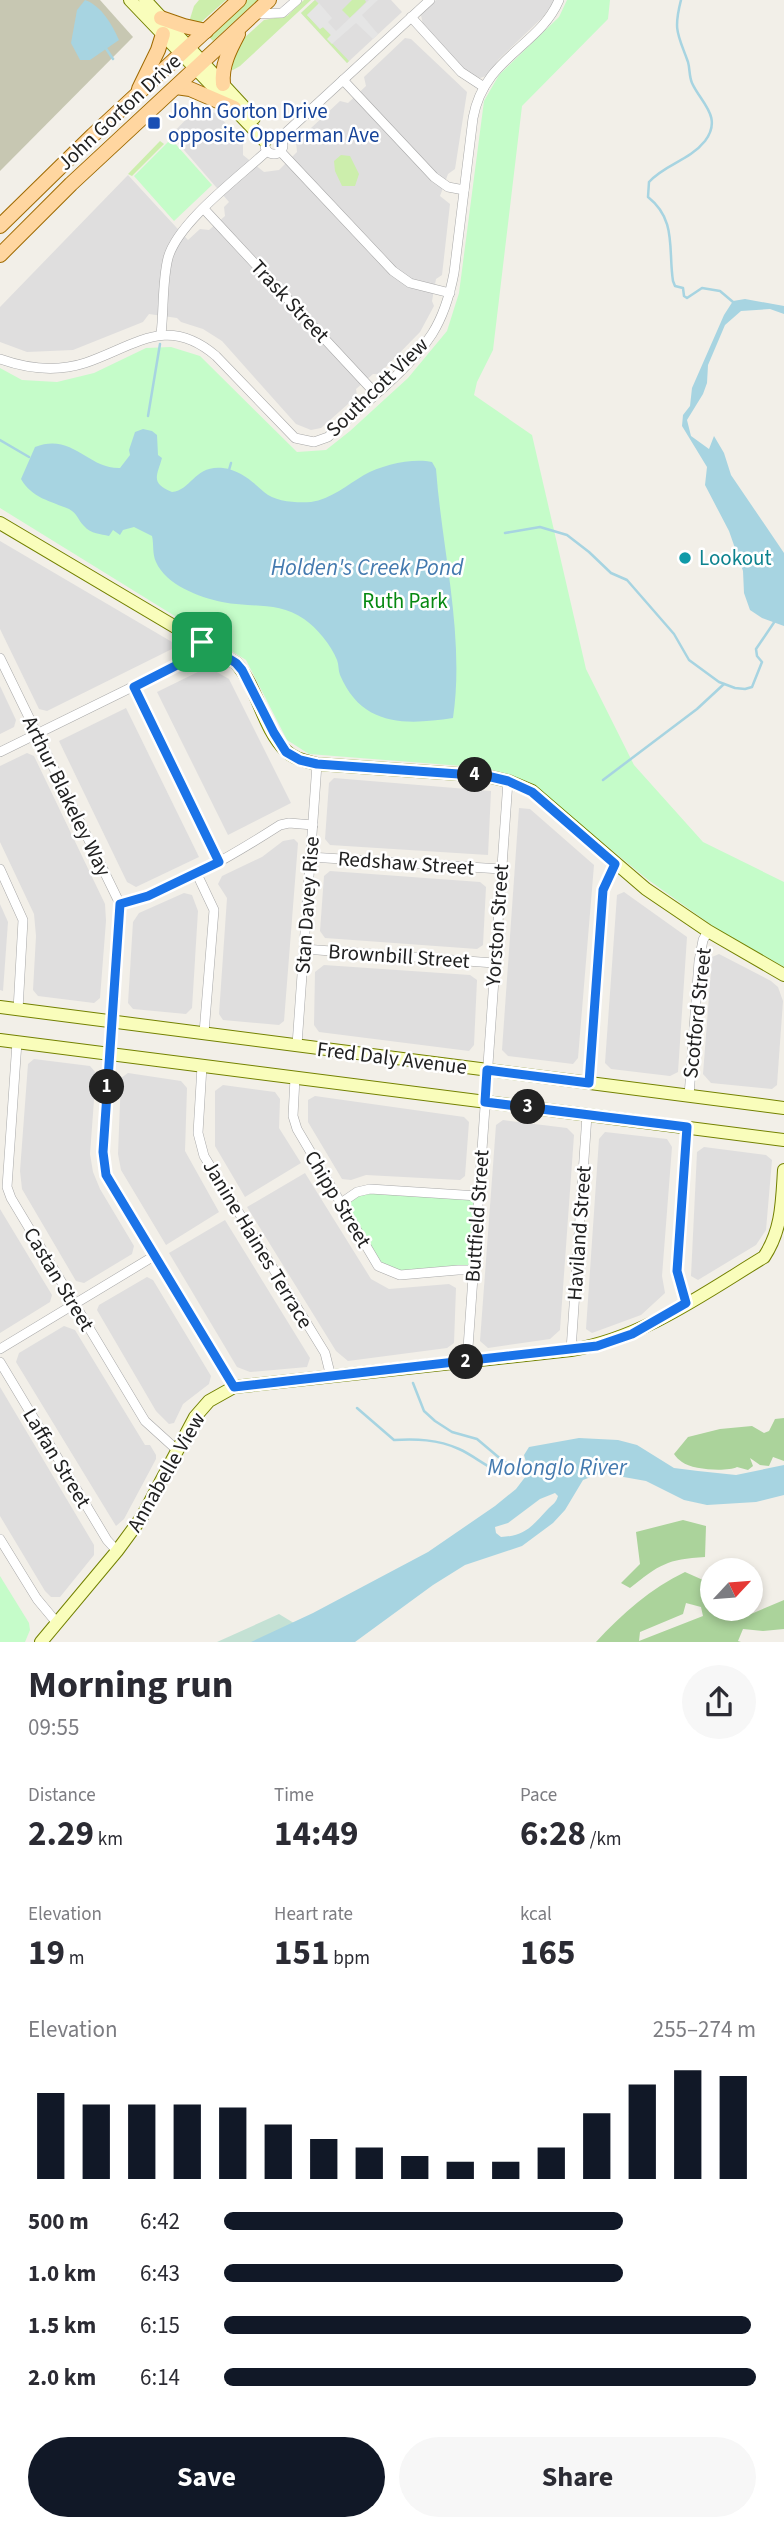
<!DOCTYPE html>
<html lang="en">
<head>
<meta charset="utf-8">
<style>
	body { margin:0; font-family:"Source Sans 3",sans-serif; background:#f7f7f7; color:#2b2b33; height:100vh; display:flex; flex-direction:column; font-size:26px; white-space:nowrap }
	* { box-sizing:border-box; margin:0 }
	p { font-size:23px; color:#7c7c81 }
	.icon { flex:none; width:38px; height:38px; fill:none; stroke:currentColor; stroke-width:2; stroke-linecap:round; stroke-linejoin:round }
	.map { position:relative; height:1642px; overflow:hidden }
	.drawer { display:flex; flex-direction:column; background:#fff; flex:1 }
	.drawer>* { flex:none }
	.needle { width:46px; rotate:64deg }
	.fabs { position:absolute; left:700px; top:1558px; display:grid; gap:14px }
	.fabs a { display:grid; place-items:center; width:63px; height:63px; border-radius:50%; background:#fff; box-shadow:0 4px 10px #0003; font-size:35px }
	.pin { position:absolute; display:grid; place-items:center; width:60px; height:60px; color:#fff; margin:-30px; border-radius:14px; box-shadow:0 4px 10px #0006 }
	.km { position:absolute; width:35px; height:35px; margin:-18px; border-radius:50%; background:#222; color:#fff; font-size:19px; line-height:35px; text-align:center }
	.round { display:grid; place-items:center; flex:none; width:74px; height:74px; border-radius:37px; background:#f7f7f7 }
	.summary { display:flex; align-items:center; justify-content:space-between; height:119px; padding:0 28px }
	h1 { font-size:38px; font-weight:700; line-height:52px }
	.metrics { display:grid; grid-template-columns:repeat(3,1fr); gap:10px; height:119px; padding:7px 28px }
	.metrics div { display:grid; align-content:center }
	.metrics b { font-size:35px; font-weight:700 }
	.metrics small { font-size:19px; font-weight:400 }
	.metrics p { font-size:19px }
	.chart { height:196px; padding:14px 28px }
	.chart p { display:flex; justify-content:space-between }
	.chart svg { width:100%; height:126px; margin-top:7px; stroke:#111827; stroke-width:6 }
	.button { display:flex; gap:14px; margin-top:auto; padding:14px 28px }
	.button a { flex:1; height:80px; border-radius:42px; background:#111827; color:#fff; font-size:28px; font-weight:700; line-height:80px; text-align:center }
	.button a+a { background:#f7f7f7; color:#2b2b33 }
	ul { padding:0 28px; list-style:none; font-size:23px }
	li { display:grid; grid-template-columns:112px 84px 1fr; align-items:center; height:52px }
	li i { height:18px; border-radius:9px; background:#111827 }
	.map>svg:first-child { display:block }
	.residential { fill:#dfdede }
	.construction { fill:#c7c7b2 }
	.grass { fill:#cceeac }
	.forest { fill:#abd39b; fill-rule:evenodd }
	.wetland { fill:#c4e1d4 }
	.park { fill:#c5fcc9 }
	.parking { fill:#e5e5e5 }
	.water { fill:#a7d4e1; fill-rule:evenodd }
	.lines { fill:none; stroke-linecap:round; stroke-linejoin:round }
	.stream { stroke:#a7d4e1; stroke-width:2.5 }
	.street-casing { stroke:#a8a8a8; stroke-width:10 }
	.secondary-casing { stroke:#738100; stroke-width:14 }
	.primary-casing { stroke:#9f6a00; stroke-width:16 }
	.street { stroke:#fff; stroke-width:9 }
	.secondary { stroke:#f9fdbb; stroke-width:12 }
	.primary { stroke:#ffd6a0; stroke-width:14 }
	.route-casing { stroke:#fff; stroke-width:14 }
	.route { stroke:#1a73e8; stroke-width:9 }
	.transit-dot { fill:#1a4fb4; stroke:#fff; stroke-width:2.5 }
	.culture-dot { fill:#0f9aa8; stroke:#fff; stroke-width:2.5 }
	.labels { text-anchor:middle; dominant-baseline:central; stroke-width:5; stroke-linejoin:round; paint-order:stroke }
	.transit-label { font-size:21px; fill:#164399; stroke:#fff; text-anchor:start }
	.street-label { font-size:21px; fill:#212121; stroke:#fff }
	.culture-label { font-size:21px; fill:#0d838f; stroke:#fff; text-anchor:start }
	.park-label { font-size:21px; fill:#068911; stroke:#fff }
	.water-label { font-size:23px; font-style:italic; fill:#447aaf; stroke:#fff }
</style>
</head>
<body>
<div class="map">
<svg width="784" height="1642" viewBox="0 0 784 1642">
	<rect width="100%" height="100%" fill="#f2efe8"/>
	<g class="residential">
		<polygon points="315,0 391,0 402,12 347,63 301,13"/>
		<polygon points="436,0 555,0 543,17 499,59 486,76 480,78 465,70 423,25 421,15"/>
		<polygon points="405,38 411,39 467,92 455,169 448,174 440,196 450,204 442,275 436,279 432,301 434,306 420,332 379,374 373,374 356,389 357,396 321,428 311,430 296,424 222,341 203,329 181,322 177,318 149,314 143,322 73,350 27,352 0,342 0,307 128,175 188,240 200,229 209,230 225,216 224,207 229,202 171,135 196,109 216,113 243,142 243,155 264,172 279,170 297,152 296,142 340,101 348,103 366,86 364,77"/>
		<polygon points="0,541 172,642 172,649 47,711 39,709 0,629"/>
		<polygon points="208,667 229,679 291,803 228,835 157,692"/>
		<polygon points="0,686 16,720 14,727 0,734"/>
		<polygon points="126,708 199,857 136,887 127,882 59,741"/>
		<polygon points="27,753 34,756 105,904 106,921 100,998 94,1003 38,996 33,990 36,936 34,914 0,842 0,766"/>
		<polygon points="334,778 491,791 488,855 330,845 325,839 329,783"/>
		<polygon points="519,808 530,809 594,865 578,1058 573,1064 508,1056 502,1050"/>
		<polygon points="294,839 298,843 284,1021 279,1025 223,1020 219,1014 227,898 218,884 222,876 262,857 283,841"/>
		<polygon points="330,871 480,882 486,887 483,945 477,949 325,938 320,931 324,876"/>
		<polygon points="624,892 687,937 678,1072 670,1076 611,1069 605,1063 617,895"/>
		<polygon points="184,893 192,895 198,911 192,1008 186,1014 133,1009 128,1003 133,922 139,913"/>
		<polygon points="0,904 8,922 3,991 0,990"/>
		<polygon points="719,954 771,981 778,987 783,1001 777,1085 772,1089 711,1083 703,1074 712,957"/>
		<polygon points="324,965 470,975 477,980 474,1045 469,1051 319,1032 314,1025 315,972"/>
		<polygon points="34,1059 90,1066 96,1073 90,1154 93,1172 100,1189 134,1246 132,1254 84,1283 76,1281 22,1189 20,1171 28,1064"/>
		<polygon points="128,1073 181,1081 187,1088 185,1151 219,1212 166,1245 121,1170 118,1154 121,1078"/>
		<polygon points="223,1085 275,1092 280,1099 279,1128 301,1163 245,1197 215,1146 215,1091"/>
		<polygon points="315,1096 464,1117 469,1122 465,1176 460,1180 366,1175 351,1180 342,1179 308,1122 308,1100"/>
		<polygon points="503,1120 567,1128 574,1135 560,1330 550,1339 488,1348 480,1341 496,1125"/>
		<polygon points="605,1132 667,1139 672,1147 662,1276 665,1293 641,1315 592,1333 586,1329 599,1139"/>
		<polygon points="704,1147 766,1155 772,1160 766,1230 756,1245 698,1280 691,1276 697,1152"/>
		<polygon points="305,1173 371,1279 389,1289 449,1284 456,1288 454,1343 447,1348 348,1361 336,1351 247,1207"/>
		<polygon points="0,1209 52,1295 50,1302 0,1333"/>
		<polygon points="225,1220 310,1358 307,1367 250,1372 237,1367 169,1253"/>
		<polygon points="147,1277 153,1280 211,1376 209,1384 183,1404 174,1423 169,1424 156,1411 97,1310 99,1305"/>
		<polygon points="64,1326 75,1330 145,1445 150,1445 156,1455 156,1459 124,1519 116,1526 16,1362 19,1353"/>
		<polygon points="0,1387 94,1545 94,1555 60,1597 51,1597 45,1591 0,1516"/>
	</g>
	<polygon class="construction" points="0,0 100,0 133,37 0,171"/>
	<g class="grass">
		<polygon points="199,0 226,0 199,24 189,22 194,6"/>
		<polygon points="247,0 258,0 213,41 208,36"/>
		<polygon points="304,0 311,0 240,66 233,70 229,69 243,39 264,20 287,16"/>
		<polygon points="315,0 319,4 307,15 320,29 323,27 331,35 328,39 349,61 347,63 301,13"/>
		<polygon points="352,0 365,0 366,2 350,18 342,10"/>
		<polygon points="160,141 164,144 132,176 128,174"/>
		<polygon points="341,155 350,156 359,174 355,186 342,186 335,171 334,161"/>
	</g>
	<g class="forest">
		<path d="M784,1418V1461L773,1457L769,1466L760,1465L750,1458L753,1466L748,1470L737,1467C727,1472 692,1470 682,1462C679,1460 676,1457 674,1454L688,1437L720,1429L752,1426L764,1433L769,1431L775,1419Z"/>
		<path d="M683,1520L706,1526L705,1557C667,1559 659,1565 630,1588L621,1583L640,1564L636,1532Z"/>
		<path d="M685,1572L712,1584V1608H740L744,1617L784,1600V1629L763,1631L743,1629L738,1641L741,1642H596C622,1614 651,1588 685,1572ZM686,1603L701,1607L703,1616L639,1641L640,1632L683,1614Z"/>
	</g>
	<polygon class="wetland" points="279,1614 325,1642 217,1642"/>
	<g class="park">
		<polygon points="567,0 610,0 608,19 522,106 493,350 477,382 474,395 532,435 586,669 634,765 703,842 784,882 784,967 717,929 647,879 529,782 487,768 309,754 287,740 246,660 0,508 0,368 22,380 57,382 94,373 146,348 171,347 200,356 297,452 326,450 350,431 408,378 447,331 459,293 484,101 499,75 559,17"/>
		<polygon points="171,139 212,185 174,221 134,176"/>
		<polygon points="357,1192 478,1196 473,1270 400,1275 378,1266 341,1203"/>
		<polygon points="0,1576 29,1623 30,1630 25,1642 0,1642"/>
	</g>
	<polygon class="parking" points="369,0 378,0 362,15 378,34 373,39 356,23 332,44 327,39 331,35 323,27 320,29 307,15 319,3 332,18 328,22 336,31"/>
	<g class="water">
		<path d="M85,0C102,6 112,25 119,40L90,60H80L71,43L77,10Z"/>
		<polygon points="745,299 784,306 784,314 770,309 741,311 725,325 708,365 707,383 703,394 687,420 691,436 709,449 714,436 724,453 731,475 784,553 784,626 762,618 750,610 744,593 743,571 729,531 705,485 707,467 682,426 683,415 690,406 692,388 724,315 733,301"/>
		<path d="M143,429L152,431L157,435L158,455L162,458C157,476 150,483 172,492C192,490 194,465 223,468C240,470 253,482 264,492C275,502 297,503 311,502C331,499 347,485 364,475C382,465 412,458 432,462L436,469C442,550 465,637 453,718C406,725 362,727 340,675C338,670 339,665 337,660C331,645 317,628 304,619C278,601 251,608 222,602C199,597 166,585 156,562C152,553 154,544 152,536L134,527L123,530L120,535L113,530L109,536C101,534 91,534 84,526C78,520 77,513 69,509C50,501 32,498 21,479L35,447C72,432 88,469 120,468L130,455L129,450L135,432Z"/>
		<path d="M579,1438L618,1440L637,1445L674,1468L698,1471L736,1475L784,1465V1495L756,1502L707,1505L684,1500L646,1481L601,1473L583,1480L565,1510L553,1523L522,1546L465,1565L433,1585L355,1642H251L313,1613L428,1552L495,1506L516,1489L529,1472L524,1455L529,1447ZM555,1493L558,1496C556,1503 553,1504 548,1509C533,1525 526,1536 501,1537L496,1533L495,1527L508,1523L540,1499Z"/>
	</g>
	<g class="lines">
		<g class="stream">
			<path d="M681,0C673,31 678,34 688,62C690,69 689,76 692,83C701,103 723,117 705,141C689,161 665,164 649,182L648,197C677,220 668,249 673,281L675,286L683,288L684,296L687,298L702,288L720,291L733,302"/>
			<polyline points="105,47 113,59"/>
			<polyline points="148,416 160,344"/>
			<polyline points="0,440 29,457"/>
			<polyline points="229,470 231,463"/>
			<polyline points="505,533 540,527 567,535 589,552 611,573 627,580 674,634 689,660 719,682 735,688 745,689 752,687 762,662 757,656 756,649 775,621"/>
			<polyline points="603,780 697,709 724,684"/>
			<polyline points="413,1383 424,1411 435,1421 452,1432 477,1439 503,1461 529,1474"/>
			<path d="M357,1408L394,1440C416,1439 437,1439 459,1449C482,1459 498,1481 524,1471"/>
		</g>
		<defs>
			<g id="street">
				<polyline points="255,14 282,13 297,0"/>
				<polyline points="411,17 461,72 484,87"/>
				<polyline points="343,80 434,177 448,187 464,190"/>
				<circle cx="274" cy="145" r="9"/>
				<polyline points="280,138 430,0"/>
				<polyline points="280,151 393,271 410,283 450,293"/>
				<polyline points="204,209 375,393"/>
				<path d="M161,334C164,310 162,282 168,258C178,222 239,177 267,151"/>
				<path d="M0,359C28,369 57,372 85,363C135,346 167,314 216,356L295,438L314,442L328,437C361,406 409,370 432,334C444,315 450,294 454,273L473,118C484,57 539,47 559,0"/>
				<polyline points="0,658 120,904 103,1152 106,1175 234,1387"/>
				<polyline points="134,687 219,861"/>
				<polyline points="0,752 173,667 202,642"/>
				<polyline points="310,857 501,869"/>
				<polyline points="0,869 23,920 18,1010"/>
				<polyline points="196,872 214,910 204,1033"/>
				<path d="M120,904C177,888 230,857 280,825L289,823L313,825"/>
				<polyline points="304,949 494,963"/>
				<polyline points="17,1042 7,1187 11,1198 145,1421 177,1450"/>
				<polyline points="297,1045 317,764"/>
				<polyline points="202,1066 198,1133 204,1156 325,1353 331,1377"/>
				<polyline points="295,1078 293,1116 297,1129 378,1266 400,1275 458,1270 473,1270"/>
				<polyline points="589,1083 603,890 615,864"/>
				<polyline points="689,1096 699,961 703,940 708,931"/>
				<polyline points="341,1203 357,1192 370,1189 478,1196"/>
				<polyline points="686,1303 677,1271 687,1127"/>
				<polyline points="0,1349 154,1256"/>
				<polyline points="571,1350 587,1115"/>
				<polyline points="0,1362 107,1540 117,1551"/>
				<polyline points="467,1362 508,781"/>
				<polyline points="0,1539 37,1599 57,1623"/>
			</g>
			<g id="secondary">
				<polyline points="130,0 265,141"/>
				<polyline points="145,0 254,118"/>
				<path d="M0,523L236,663C258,688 262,727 286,751C294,759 306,761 317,764L487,776L508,781L532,791L646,889L708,931L784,975"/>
				<polyline points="0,1007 784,1108"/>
				<polyline points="0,1040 784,1140"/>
				<path d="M41,1642L117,1551L142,1517L195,1417L209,1401L234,1387L571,1350C643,1338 703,1294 764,1257C782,1230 782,1202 784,1170"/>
			</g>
			<g id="primary">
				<polyline points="161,18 184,26 206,31"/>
				<path d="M223,84C221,66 230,49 238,34"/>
				<polyline points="176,87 190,89 234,108"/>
				<polyline points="139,89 158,50 163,34"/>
				<polyline points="0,226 93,135 239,0"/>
				<polyline points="0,255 71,184 269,0"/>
			</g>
		</defs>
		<use href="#street" class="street-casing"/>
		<use href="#secondary" class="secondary-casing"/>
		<use href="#primary" class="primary-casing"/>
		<use href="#street" class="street"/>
		<use href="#secondary" class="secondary"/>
		<use href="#primary" class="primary"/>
	</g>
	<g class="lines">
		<defs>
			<polygon id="route" points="202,642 236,663 242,670 274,733 286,752 300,760 317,764 487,776 508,781 532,792 615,864 603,890 589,1083 487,1070 485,1102 687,1127 677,1271 686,1303 632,1334 597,1346 234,1387 106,1175 103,1152 120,904 148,896 219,862 134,687 179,664"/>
		</defs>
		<use href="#route" class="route-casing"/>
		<use href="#route" class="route"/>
	</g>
	<rect class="transit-dot" x="147" y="116" width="14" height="14" rx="3.5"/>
	<circle class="culture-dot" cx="685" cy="558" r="7"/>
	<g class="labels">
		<g class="transit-label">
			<text x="168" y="111">John Gorton Drive<tspan x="168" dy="24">opposite Opperman Ave</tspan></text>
		</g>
		<g class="street-label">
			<text transform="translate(119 112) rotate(-43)">John Gorton Drive</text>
			<text transform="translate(290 301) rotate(47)">Trask Street</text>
			<text transform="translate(377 387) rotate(-44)">Southcott View</text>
			<text transform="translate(67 796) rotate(64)">Arthur Blakeley Way</text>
			<text transform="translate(406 863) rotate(4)">Redshaw Street</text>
			<text transform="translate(307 905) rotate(-86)">Stan Davey Rise</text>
			<text transform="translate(497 925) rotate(-86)">Yorston Street</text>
			<text transform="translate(399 956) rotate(4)">Brownbill Street</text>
			<text transform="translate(697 1013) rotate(-84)">Scotford Street</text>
			<text transform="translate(392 1058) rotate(7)">Fred Daly Avenue</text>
			<text transform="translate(338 1199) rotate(59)">Chipp Street</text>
			<text transform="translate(477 1216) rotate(-86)">Buttfield Street</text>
			<text transform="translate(579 1233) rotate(-86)">Haviland Street</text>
			<text transform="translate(258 1244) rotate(59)">Janine Haines Terrace</text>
			<text transform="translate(59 1279) rotate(59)">Castan Street</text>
			<text transform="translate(57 1458) rotate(59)">Laffan Street</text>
			<text transform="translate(166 1472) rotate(-60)">Annabelle View</text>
		</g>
		<g class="culture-label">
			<text x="699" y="558">Lookout</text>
		</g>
		<g class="park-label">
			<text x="405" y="601">Ruth Park</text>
		</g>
		<g class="water-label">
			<text x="367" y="567">Holden's Creek Pond</text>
			<text x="557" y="1467">Molonglo River</text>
		</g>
	</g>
</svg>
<div class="fabs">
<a><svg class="needle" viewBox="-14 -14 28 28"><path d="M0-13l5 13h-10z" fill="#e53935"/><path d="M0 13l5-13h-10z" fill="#7c7c81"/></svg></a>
</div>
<div class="pin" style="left:202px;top:642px;background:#1e9e55"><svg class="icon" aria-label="arrive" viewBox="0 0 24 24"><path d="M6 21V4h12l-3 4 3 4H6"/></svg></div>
<b class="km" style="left:107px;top:1087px">1</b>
<b class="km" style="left:466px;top:1362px">2</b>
<b class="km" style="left:528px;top:1107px">3</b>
<b class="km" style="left:475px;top:775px">4</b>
</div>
<section class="drawer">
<div class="summary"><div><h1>Morning run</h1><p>09:55</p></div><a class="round"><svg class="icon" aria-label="share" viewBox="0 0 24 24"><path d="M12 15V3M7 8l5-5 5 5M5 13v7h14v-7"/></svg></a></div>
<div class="metrics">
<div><p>Distance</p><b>2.29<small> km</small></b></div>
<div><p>Time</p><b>14:49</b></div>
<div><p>Pace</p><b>6:28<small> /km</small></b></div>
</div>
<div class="metrics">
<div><p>Elevation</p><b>19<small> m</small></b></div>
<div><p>Heart rate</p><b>151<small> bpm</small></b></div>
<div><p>kcal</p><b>165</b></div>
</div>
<div class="chart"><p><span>Elevation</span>255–274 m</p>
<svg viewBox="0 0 160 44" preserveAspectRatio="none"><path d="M5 44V14M15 44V18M25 44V18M35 44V18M45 44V19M55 44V25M65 44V30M75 44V33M85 44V36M95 44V38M105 44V38M115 44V33M125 44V21M135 44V11M145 44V6M155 44V8"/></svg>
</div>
<ul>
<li><b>500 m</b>6:42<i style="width:75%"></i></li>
<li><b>1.0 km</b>6:43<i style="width:75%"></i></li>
<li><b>1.5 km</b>6:15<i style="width:99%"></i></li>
<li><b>2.0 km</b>6:14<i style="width:100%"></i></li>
</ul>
<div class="button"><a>Save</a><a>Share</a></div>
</section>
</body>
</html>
